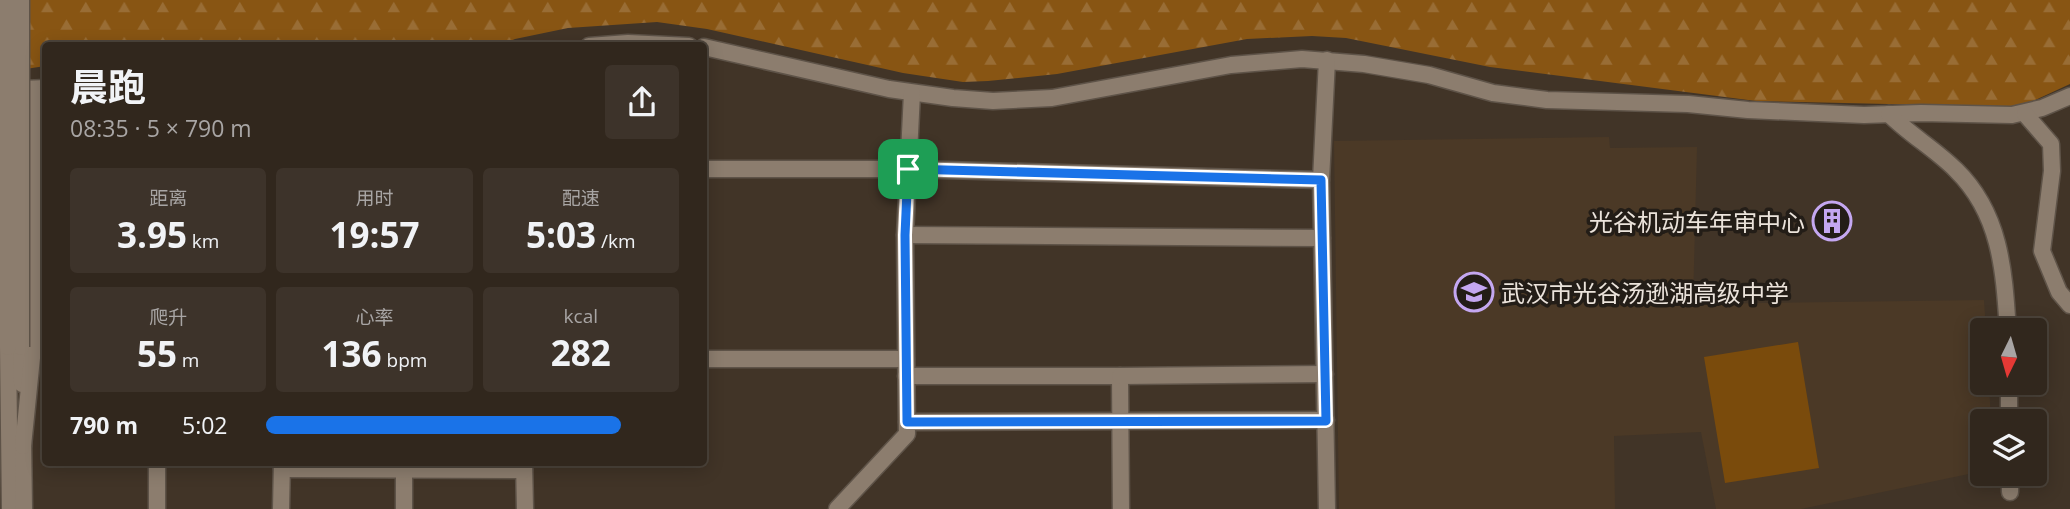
<!DOCTYPE html>
<html lang="zh">
<head>
<meta charset="utf-8">
<style>
	body { margin:0; font-family:"Open Sans","Noto Sans SC",sans-serif; background:#3d332a; color:#f1f3f6; height:100vh; display:flex; flex-direction:column; font-size:26px; white-space:nowrap }
	* { box-sizing:border-box; margin:0 }
	p { font-size:23px; color:#a8a5a4 }
	.icon { flex:none; width:38px; height:38px; fill:none; stroke:currentColor; stroke-width:2; stroke-linecap:round; stroke-linejoin:round }
	.map { position:relative; flex:1; overflow:hidden }
	.sheet { position:absolute; left:42px; top:42px; width:665px; height:424px; display:flex; flex-direction:column; background:#31271d; border-radius:7px; box-shadow:0 4px 18px #0003,0 0 0 2px #4c443b }
	.sheet>* { flex:none }
	.needle { width:46px; rotate:185deg }
	.tools { position:absolute; left:1970px; top:318px; display:grid; gap:14px }
	.tools a { display:grid; place-items:center; width:77px; height:77px; border-radius:7px; background:#31271d; box-shadow:0 4px 18px #0003,0 0 0 2px #4c443b; font-size:35px }
	.pin { position:absolute; display:grid; place-items:center; width:60px; height:60px; color:#fff; margin:-30px; border-radius:14px; box-shadow:0 4px 10px #0006 }
	.round { display:grid; place-items:center; flex:none; width:74px; height:74px; border-radius:7px; background:#3d332a }
	.head { display:flex; align-items:center; justify-content:space-between; height:119px; padding:0 28px }
	h1 { font-size:38px; font-weight:700; line-height:52px }
	.stats { display:grid; grid-template-columns:repeat(3,1fr); gap:10px; height:119px; padding:7px 28px }
	.stats div { display:grid; align-content:center; border-radius:7px; background:#3d332a; text-align:center }
	.stats b { font-size:35px; font-weight:700 }
	.stats small { font-size:19px; font-weight:400 }
	.stats p { font-size:19px }
	ul { padding:0 28px; list-style:none; font-size:23px }
	li { display:grid; grid-template-columns:112px 84px 1fr; align-items:center; height:52px }
	li i { height:18px; border-radius:9px; background:#1a73e8 }
	.map>svg:first-child { display:block }
	.built { fill:#4b3926 }
	.green { fill:#7a4b0c }
	.forest { fill:url(#forest-firs) }
	.lines { fill:none; stroke-linecap:round; stroke-linejoin:round }
	.minor-casing { stroke:#5e5348; stroke-width:19 }
	.minor { stroke:#8c7d6e; stroke-width:16 }
	.minor-bridge-casing { stroke:#5e5348; stroke-width:19; stroke-linecap:butt }
	.minor-bridge { stroke:#8c7d6e; stroke-width:16 }
	.route-casing { stroke:#fff; stroke-width:14 }
	.route { stroke:#1a73e8; stroke-width:9 }
	.labels { text-anchor:middle; dominant-baseline:central; stroke-width:7; stroke-linejoin:round; paint-order:stroke }
	.poi-label { font-size:24px; fill:#ebe3db; stroke:#231d17; text-anchor:end }
</style>
</head>
<body>
<div class="map">
<svg width="2070" height="509" viewBox="0 0 2070 509">
	<defs>
		<pattern id="forest-firs" width="22" height="20" patternUnits="userSpaceOnUse" patternTransform="scale(1.75)"><rect width="22" height="20" fill="#885513"/><path d="M5 1l3.5 6h-7zM16 11l3.5 6h-7z" fill="#996d35"/></pattern>
	</defs>
	<rect width="100%" height="100%" fill="#413427"/>
	<polygon class="built" points="1609,137 1610,148 1697,147 1693,304 1984,300 1986,331 1983,331 1983,383 1989,383 1991,422 1983,422 1983,471 1801,509 1716,509 1701,432 1614,436 1615,509 1339,509 1334,141"/>
	<polygon class="green" points="1798,342 1819,468 1725,483 1704,357"/>
	<polygon class="forest" points="0,0 2070,0 2070,84 2020,107 1756,101 1490,67 1346,38 1312,36 1247,39 1057,74 988,81 963,82 903,73 707,29 657,22 568,28 515,39 498,46 46,46 45,66 0,73"/>
	<g class="lines">
		<defs>
			<g id="minor">
				<polyline points="589,46 628,43 689,46"/>
				<polyline points="704,47 889,89 953,98 993,101 1052,98 1231,65 1302,59 1364,64 1429,75 1493,93 1547,100 1688,104 1748,110 1864,115 1921,113 2012,115 2042,108 2070,96"/>
				<polyline points="1327,60 1321,180 1327,509"/>
				<polyline points="0,90 46,88"/>
				<path d="M1889,114C1910,135 1935,149 1956,170C2001,214 2004,271 2008,331"/>
				<polyline points="2025,114 2051,144 2052,171 2042,251 2059,292 2070,305"/>
				<polyline points="704,169 908,169 1321,180"/>
				<polyline points="905,235 1322,238"/>
				<polyline points="8,347 10,509"/>
				<polyline points="21,347 22,384"/>
				<polyline points="704,359 906,359"/>
				<polyline points="906,376 1120,376 1121,509"/>
				<polyline points="1120,376 1325,374"/>
				<polyline points="2009,383 2009,422"/>
				<polyline points="907,422 1326,420"/>
				<polyline points="23,438 24,509"/>
				<polyline points="23,446 33,348 32,89"/>
				<polyline points="404,462 404,509"/>
				<polyline points="524,462 525,509"/>
				<polyline points="282,469 524,470"/>
				<polyline points="2010,474 2010,492"/>
				<polyline points="157,509 157,462"/>
				<polyline points="281,509 282,462"/>
				<polyline points="837,509 907,434 905,235 912,93"/>
			</g>
		</defs>
		<use href="#minor" class="minor-casing"/>
		<use href="#minor" class="minor"/>
		<defs>
			<g id="minor-bridge">
				<polyline points="21,0 21,347"/>
				<polyline points="8,347 8,0"/>
			</g>
		</defs>
		<use href="#minor-bridge" class="minor-bridge-casing"/>
		<use href="#minor-bridge" class="minor-bridge"/>
	</g>
	<g class="lines">
		<defs>
			<polygon id="route" points="908,169 1321,180 1326,421 907,422 905,235"/>
		</defs>
		<use href="#route" class="route-casing"/>
		<use href="#route" class="route"/>
	</g>
	<defs>
		<symbol id="building-ring" viewBox="-11 -11 22 22"><circle r="9.5" fill="#231d17" stroke="#c4a7f1" stroke-width="1.5"/><path d="M-4-6H4V6H1V3H-1V6H-4ZM-2.5-4.3h1.7v1.8h-1.7ZM.8-4.3h1.7v1.8H.8ZM-2.5-1h1.7V.8h-1.7ZM.8-1h1.7V.8H.8Z" fill="#c4a7f1"/></symbol>
		<symbol id="school-ring" viewBox="-11 -11 22 22"><circle r="9.5" fill="#231d17" stroke="#c4a7f1" stroke-width="1.5"/><path d="M0-5L7-2L0 1L-7-2ZM-4 1L0 2.5L4 1V4Q0 6-4 4Z" fill="#c4a7f1"/></symbol>
	</defs>
	<g fill-rule="evenodd">
		<use href="#building-ring" x="1810" y="199" width="44" height="44"/>
		<use href="#school-ring" x="1452" y="270" width="44" height="44"/>
	</g>
	<g class="labels">
		<g class="poi-label">
			<text x="1805" y="221">光谷机动车年审中心</text>
			<text x="1501" y="292" text-anchor="start">武汉市光谷汤逊湖高级中学</text>
		</g>
	</g>
</svg>
<div class="tools">
<a><svg class="needle" viewBox="-14 -14 28 28"><path d="M0-13l5 13h-10z" fill="#e53935"/><path d="M0 13l5-13h-10z" fill="#a8a5a4"/></svg></a>
<a><svg class="icon" aria-label="layers" viewBox="0 0 24 24"><path d="M12 4l9 5-9 5-9-5zM3 14l9 5 9-5"/></svg></a>
</div>
<div class="pin" style="left:908px;top:169px;background:#1e9e55"><svg class="icon" aria-label="arrive" viewBox="0 0 24 24"><path d="M6 21V4h12l-3 4 3 4H6"/></svg></div>
<section class="sheet">
<div class="head"><div><h1>晨跑</h1><p>08:35 · 5 × 790 m</p></div><a class="round"><svg class="icon" aria-label="share" viewBox="0 0 24 24"><path d="M12 15V3M7 8l5-5 5 5M5 13v7h14v-7"/></svg></a></div>
<div class="stats">
<div><p>距离</p><b>3.95<small> km</small></b></div>
<div><p>用时</p><b>19:57</b></div>
<div><p>配速</p><b>5:03<small> /km</small></b></div>
</div>
<div class="stats">
<div><p>爬升</p><b>55<small> m</small></b></div>
<div><p>心率</p><b>136<small> bpm</small></b></div>
<div><p>kcal</p><b>282</b></div>
</div>
<ul>
<li><b>790 m</b>5:02<i style="width:86%"></i></li>
</ul>
</section>
</div>
</body>
</html>
